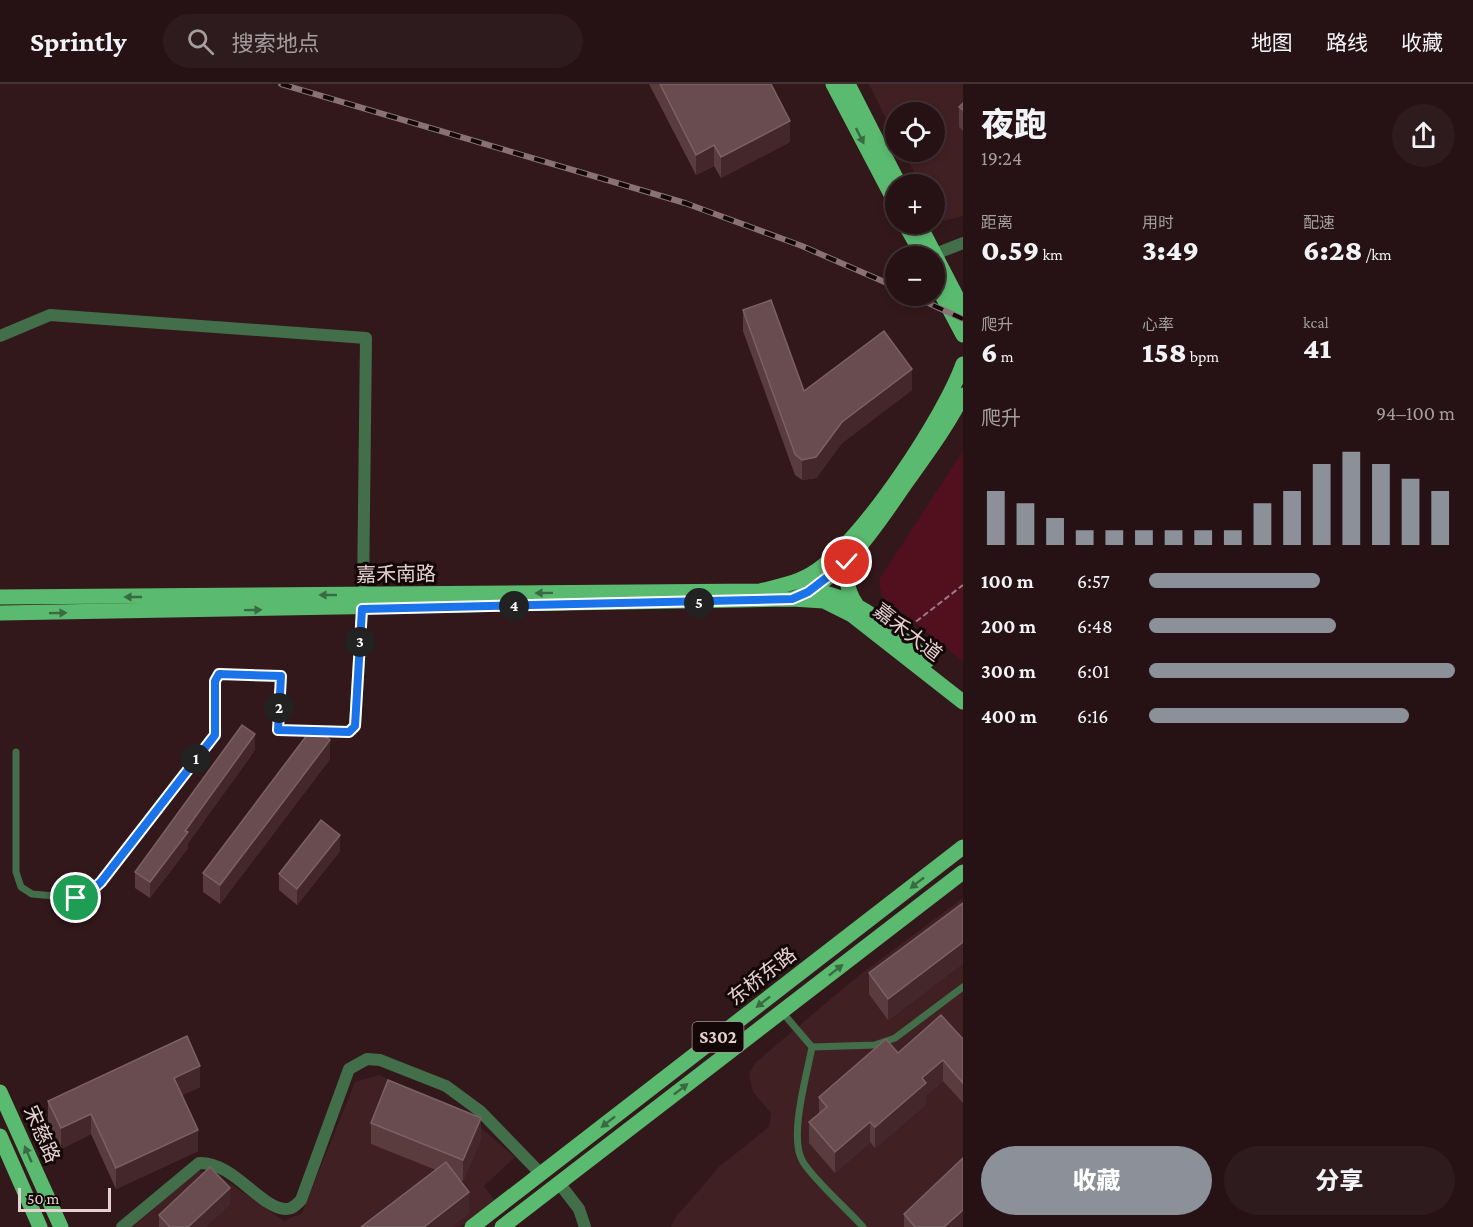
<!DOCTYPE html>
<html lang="zh">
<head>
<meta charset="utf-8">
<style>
	body { margin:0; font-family:"Crimson Pro","Noto Sans SC",serif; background:#2e1b1d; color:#f1f3f6; height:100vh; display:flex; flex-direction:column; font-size:22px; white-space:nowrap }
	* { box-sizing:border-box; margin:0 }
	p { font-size:20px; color:#a49ea0 }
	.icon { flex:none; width:33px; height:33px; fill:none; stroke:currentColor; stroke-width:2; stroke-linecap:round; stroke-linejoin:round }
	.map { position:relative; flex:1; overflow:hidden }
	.drawer { display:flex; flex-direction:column; background:#261214; width:510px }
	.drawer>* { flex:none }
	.buttons { position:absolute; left:885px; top:18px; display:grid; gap:12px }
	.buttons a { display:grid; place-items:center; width:60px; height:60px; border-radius:50%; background:#261214; box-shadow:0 3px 9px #0003,0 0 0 2px #423234; font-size:30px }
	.scale { position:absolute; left:18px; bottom:15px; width:93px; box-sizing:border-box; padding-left:6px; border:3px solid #e5d1d2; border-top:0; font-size:16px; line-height:21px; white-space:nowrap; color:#e5d1d2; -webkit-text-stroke:4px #130708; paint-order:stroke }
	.pin { position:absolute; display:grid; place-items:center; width:51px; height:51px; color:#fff; margin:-26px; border:3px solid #fff; border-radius:50%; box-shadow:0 2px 6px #0007 }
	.km { position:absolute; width:30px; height:30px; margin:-15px; border-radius:50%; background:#222; color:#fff; font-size:16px; line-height:30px; text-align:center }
	.round { display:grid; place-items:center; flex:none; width:63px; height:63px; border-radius:32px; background:#2e1b1d }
	.head { display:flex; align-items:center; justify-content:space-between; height:102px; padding:0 18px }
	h1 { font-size:33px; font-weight:800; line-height:45px }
	.stats { display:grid; grid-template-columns:repeat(3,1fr); gap:9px; height:102px; padding:6px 18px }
	.stats div { display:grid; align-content:center }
	.stats b { font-size:30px; font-weight:800 }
	.stats small { font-size:16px; font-weight:400 }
	.stats p { font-size:16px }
	.chart { height:168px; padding:12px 18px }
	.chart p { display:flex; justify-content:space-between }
	.chart svg { width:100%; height:108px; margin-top:6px; stroke:#8c9099; stroke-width:6 }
	.cta { display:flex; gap:12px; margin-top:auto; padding:12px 18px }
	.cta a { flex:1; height:69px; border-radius:36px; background:#8c9099; color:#fff; font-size:24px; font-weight:800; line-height:69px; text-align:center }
	.cta a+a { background:#2e1b1d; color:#f1f3f6 }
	ul { padding:0 18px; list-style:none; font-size:20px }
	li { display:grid; grid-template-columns:96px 72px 1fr; align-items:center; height:45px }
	li i { height:15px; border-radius:8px; background:#8c9099 }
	header { display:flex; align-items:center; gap:36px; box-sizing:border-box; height:84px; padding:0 30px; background:#261214; border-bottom:2px solid #423234 }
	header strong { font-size:28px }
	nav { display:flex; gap:33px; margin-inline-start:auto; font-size:21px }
	.search { width:420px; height:54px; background:#2e1b1d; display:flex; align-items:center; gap:15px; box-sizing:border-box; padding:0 21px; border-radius:33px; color:#a49ea0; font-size:22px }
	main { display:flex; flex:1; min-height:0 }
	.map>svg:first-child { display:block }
	.built { fill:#412024 }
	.green { fill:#52101e }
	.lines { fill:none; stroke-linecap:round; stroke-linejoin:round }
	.path { stroke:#957e80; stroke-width:2; stroke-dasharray:6 3; stroke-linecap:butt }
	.lane { stroke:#426e4a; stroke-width:7 }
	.street { stroke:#426e4a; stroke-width:12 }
	.primary { stroke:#5abb70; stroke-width:15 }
	.rail-casing { stroke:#897274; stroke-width:6 }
	.rail { stroke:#130708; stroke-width:4; stroke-dasharray:11; stroke-linecap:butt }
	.wall { fill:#5a3c3f }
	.shaded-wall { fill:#44272a }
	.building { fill:#684c4f; stroke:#7c6163; stroke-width:1.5 }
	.oneway { fill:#3a6a41 }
	.route-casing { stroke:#fff; stroke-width:12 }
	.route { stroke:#1a73e8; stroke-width:8 }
	.labels { text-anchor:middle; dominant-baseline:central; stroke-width:6; stroke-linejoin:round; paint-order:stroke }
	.shield { fill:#130708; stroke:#a69495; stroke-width:1.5 }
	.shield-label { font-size:18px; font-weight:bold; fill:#e5d1d2 }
	.street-label { font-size:20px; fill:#e5d1d2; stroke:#130708 }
</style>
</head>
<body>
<header>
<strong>Sprintly</strong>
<div class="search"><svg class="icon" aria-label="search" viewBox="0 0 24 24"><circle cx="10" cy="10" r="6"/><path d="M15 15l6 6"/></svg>搜索地点</div>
<nav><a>地图</a><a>路线</a><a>收藏</a></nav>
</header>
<main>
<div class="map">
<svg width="963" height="1143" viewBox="0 0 963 1143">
	<rect width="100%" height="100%" fill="#33181b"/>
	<g class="built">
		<polygon points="869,0 963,0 963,132 943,137 935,123 934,100 921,100 903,68 934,68 934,28 896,28 895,52"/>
		<polygon points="963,814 963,1143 671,1143 675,1134 720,1082 769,1043 771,1029 753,1008 749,990 755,979 857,893"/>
		<polygon points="379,991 467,1032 515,1073 484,1102 495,1117 460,1143 133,1143 197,1086 225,1096 284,1137 302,1129 355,998"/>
	</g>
	<polygon class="green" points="963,367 963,577 882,512 879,496"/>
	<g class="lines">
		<polyline class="path" points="909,543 963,501"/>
		<g class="lane">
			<polyline points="16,668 16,788 21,803 32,810 76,814 88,809 101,798 215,651 215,597 219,590 281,593 278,646 349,648 355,642"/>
			<path d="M782,928L812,963C807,991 788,1054 803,1078C814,1096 848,1126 863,1143"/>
			<polyline points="812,963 875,961 895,954 963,903"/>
		</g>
		<g class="street">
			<polyline points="935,170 963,159"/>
			<polyline points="0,252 50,231 366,254 363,511 355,642"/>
			<polyline points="559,1099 579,1125 585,1143"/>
			<path d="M122,1143L199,1079C234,1078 259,1123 285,1125C292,1126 297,1120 301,1116L349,985L367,975L380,976L446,1002L480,1027L541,1090"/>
		</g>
		<g class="primary">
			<polyline points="833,0 896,120"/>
			<polyline points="848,0 899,100"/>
			<polyline points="905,140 923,172"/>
			<polyline points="919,140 963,225"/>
			<polyline points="934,196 963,251"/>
			<path d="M853,473C844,489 846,505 856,520"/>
			<path d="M812,506C859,513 892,547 928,576"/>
			<path d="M0,513L760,507C780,502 799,499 816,487C863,456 944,333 963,280"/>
			<path d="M795,514C847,491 877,440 908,396C928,368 948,341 963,311"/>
			<polyline points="0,529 792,515 824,517 852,531 963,618"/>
			<polyline points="0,1008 61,1143"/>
			<polyline points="0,1052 40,1143"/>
			<polyline points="472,1143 963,763"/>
			<polyline points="502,1143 963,788"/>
		</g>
		<defs>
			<g id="rail">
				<polyline points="281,0 685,119 802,162 896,203"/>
				<polyline points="913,212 963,235"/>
			</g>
		</defs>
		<use href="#rail" class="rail-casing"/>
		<use href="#rail" class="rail"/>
	</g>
	<g class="wall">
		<polygon points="649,0 771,0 790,58 721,94 714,82 696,91"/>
		<polygon points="963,19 963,47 959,43 959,23"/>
		<polygon points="743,226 804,307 912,306 842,359 816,394 802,396 795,391 743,247"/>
		<polygon points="255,666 188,759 188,764 150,814 135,804 135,788"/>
		<polygon points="330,675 220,820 203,808 203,789"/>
		<polygon points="340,767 297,821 279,806 279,790"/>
		<polygon points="963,819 963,879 888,936 869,910 869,889"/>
		<polygon points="963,955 963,1019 943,997 926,1011 926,1020 875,1064 870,1058 835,1089 809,1059 809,1038 819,1029 819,1013 898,969"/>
		<polygon points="200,1003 182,1011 198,1067 116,1105 91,1050 61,1065 48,1037 48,1017"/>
		<polygon points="371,1039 481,1055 463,1097 460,1096 469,1129 451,1143 361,1143 436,1086 371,1060"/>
		<polygon points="230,1120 205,1143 159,1143 159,1131"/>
		<polygon points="904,1130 963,1143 904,1143"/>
	</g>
	<g class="shaded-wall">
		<polygon points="790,37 790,58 721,94 721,73"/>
		<polygon points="714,61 714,82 696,91 696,71"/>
		<polygon points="912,285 912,306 842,359 816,394 802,396 802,376 842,338"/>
		<polygon points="255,650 255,666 188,759 188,764 150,814 150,798 185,747"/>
		<polygon points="330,656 330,675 220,820 220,801"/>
		<polygon points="340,751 340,767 297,821 297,805"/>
		<polygon points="963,858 963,879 888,936 888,915"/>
		<polygon points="943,976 943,997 926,1011 926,1020 875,1064 875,1043 922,994"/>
		<polygon points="200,982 200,1003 174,1015 174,994"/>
		<polygon points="91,1030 91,1050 61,1065 61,1044"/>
		<polygon points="481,1034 481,1055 463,1097 463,1076"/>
		<polygon points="870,1038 870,1058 835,1089 835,1068"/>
		<polygon points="198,1046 198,1067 116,1105 116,1084"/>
		<polygon points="230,1104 230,1120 205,1143 188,1143"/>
		<polygon points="469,1108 469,1129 451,1143 424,1143"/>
		<polygon points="963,1126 963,1143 944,1143"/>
	</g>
	<g class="building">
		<polygon points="660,0 771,0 790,37 721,73 714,61 696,71"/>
		<polygon points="963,19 963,26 959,23"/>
		<polygon points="771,216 804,307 884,247 912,285 842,338 816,373 802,376 795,370 743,226"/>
		<polygon points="242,641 255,650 185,747 188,748 150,798 135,788"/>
		<polygon points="313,643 330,656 220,801 203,789"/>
		<polygon points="321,736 340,751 297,805 279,790"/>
		<polygon points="963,819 963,858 888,915 869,889"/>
		<polygon points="941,931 963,955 963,999 943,976 922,994 926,999 875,1043 870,1038 835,1068 809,1038 827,1023 819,1013 886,955 898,969"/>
		<polygon points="187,952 200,982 174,994 198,1046 116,1084 91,1030 61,1044 48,1017"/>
		<polygon points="388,996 481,1034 463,1076 371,1039"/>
		<polygon points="963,1074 963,1126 944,1143 915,1143 904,1130"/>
		<polygon points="446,1078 469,1108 424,1143 361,1143"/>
		<polygon points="210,1083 230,1104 188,1143 170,1143 159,1131"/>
	</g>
	<defs><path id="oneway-solid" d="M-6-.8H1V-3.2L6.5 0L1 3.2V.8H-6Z" transform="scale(1.5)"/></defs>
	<g class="oneway">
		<use href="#oneway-solid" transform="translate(860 52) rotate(63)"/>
		<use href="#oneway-solid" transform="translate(544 509) rotate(179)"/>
		<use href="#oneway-solid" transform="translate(328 511) rotate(180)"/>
		<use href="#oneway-solid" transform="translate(133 513) rotate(180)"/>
		<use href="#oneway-solid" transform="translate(253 526) rotate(-1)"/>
		<use href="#oneway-solid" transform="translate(58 529) rotate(-1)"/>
		<use href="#oneway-solid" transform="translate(917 799) rotate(142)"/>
		<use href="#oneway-solid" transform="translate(836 886) rotate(-38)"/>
		<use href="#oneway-solid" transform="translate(763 918) rotate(142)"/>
		<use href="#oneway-solid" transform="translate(681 1005) rotate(-38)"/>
		<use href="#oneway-solid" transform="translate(608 1038) rotate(142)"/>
		<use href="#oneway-solid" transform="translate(28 1070) rotate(-114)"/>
	</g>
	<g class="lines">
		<defs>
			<polyline id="route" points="76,814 88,810 101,798 215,651 215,597 219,590 281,592 278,646 349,648 355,642 362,525 792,515 808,508 847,478"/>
		</defs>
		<use href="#route" class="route-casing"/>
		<use href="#route" class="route"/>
	</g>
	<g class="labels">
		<rect class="shield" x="692.5" y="938" width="51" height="30" rx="4.5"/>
		<g class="shield-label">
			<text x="718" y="953">S302</text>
		</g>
		<g class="street-label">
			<text transform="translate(396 490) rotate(-1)">嘉禾南路</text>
			<text transform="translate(908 548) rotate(38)">嘉禾大道</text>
			<text transform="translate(762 892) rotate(-38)">东桥东路</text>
			<text transform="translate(42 1050) rotate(66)">宋慈路</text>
		</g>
	</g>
</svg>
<div class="buttons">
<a><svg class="icon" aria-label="locate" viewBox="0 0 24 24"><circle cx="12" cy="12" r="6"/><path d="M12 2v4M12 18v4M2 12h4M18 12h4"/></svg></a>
<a>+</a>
<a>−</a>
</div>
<div class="scale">50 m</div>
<div class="pin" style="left:76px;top:814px;background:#1e9e55"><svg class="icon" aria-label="arrive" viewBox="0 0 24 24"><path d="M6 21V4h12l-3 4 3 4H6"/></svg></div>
<div class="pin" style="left:847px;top:478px;background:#d93025"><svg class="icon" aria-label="check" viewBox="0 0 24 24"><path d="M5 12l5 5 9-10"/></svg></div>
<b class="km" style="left:196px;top:675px">1</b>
<b class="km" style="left:279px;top:624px">2</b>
<b class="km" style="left:360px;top:558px">3</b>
<b class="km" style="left:514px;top:522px">4</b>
<b class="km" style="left:699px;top:519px">5</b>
</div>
<section class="drawer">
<div class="head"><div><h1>夜跑</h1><p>19:24</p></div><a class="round"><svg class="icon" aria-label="share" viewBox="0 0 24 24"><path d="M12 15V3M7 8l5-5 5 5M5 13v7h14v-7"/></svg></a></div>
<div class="stats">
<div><p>距离</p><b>0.59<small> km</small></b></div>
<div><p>用时</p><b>3:49</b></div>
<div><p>配速</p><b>6:28<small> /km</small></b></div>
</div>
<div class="stats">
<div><p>爬升</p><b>6<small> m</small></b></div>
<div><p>心率</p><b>158<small> bpm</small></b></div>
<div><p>kcal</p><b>41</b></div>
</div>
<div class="chart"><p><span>爬升</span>94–100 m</p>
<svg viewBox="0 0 160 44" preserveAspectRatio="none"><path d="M5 44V22M15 44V27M25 44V33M35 44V38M45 44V38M55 44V38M65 44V38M75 44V38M85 44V38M95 44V27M105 44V22M115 44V11M125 44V6M135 44V11M145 44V17M155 44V22"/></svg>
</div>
<ul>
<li><b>100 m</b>6:57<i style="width:56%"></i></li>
<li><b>200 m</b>6:48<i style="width:61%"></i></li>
<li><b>300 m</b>6:01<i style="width:100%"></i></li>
<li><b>400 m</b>6:16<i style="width:85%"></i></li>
</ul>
<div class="cta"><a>收藏</a><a>分享</a></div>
</section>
</main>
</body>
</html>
